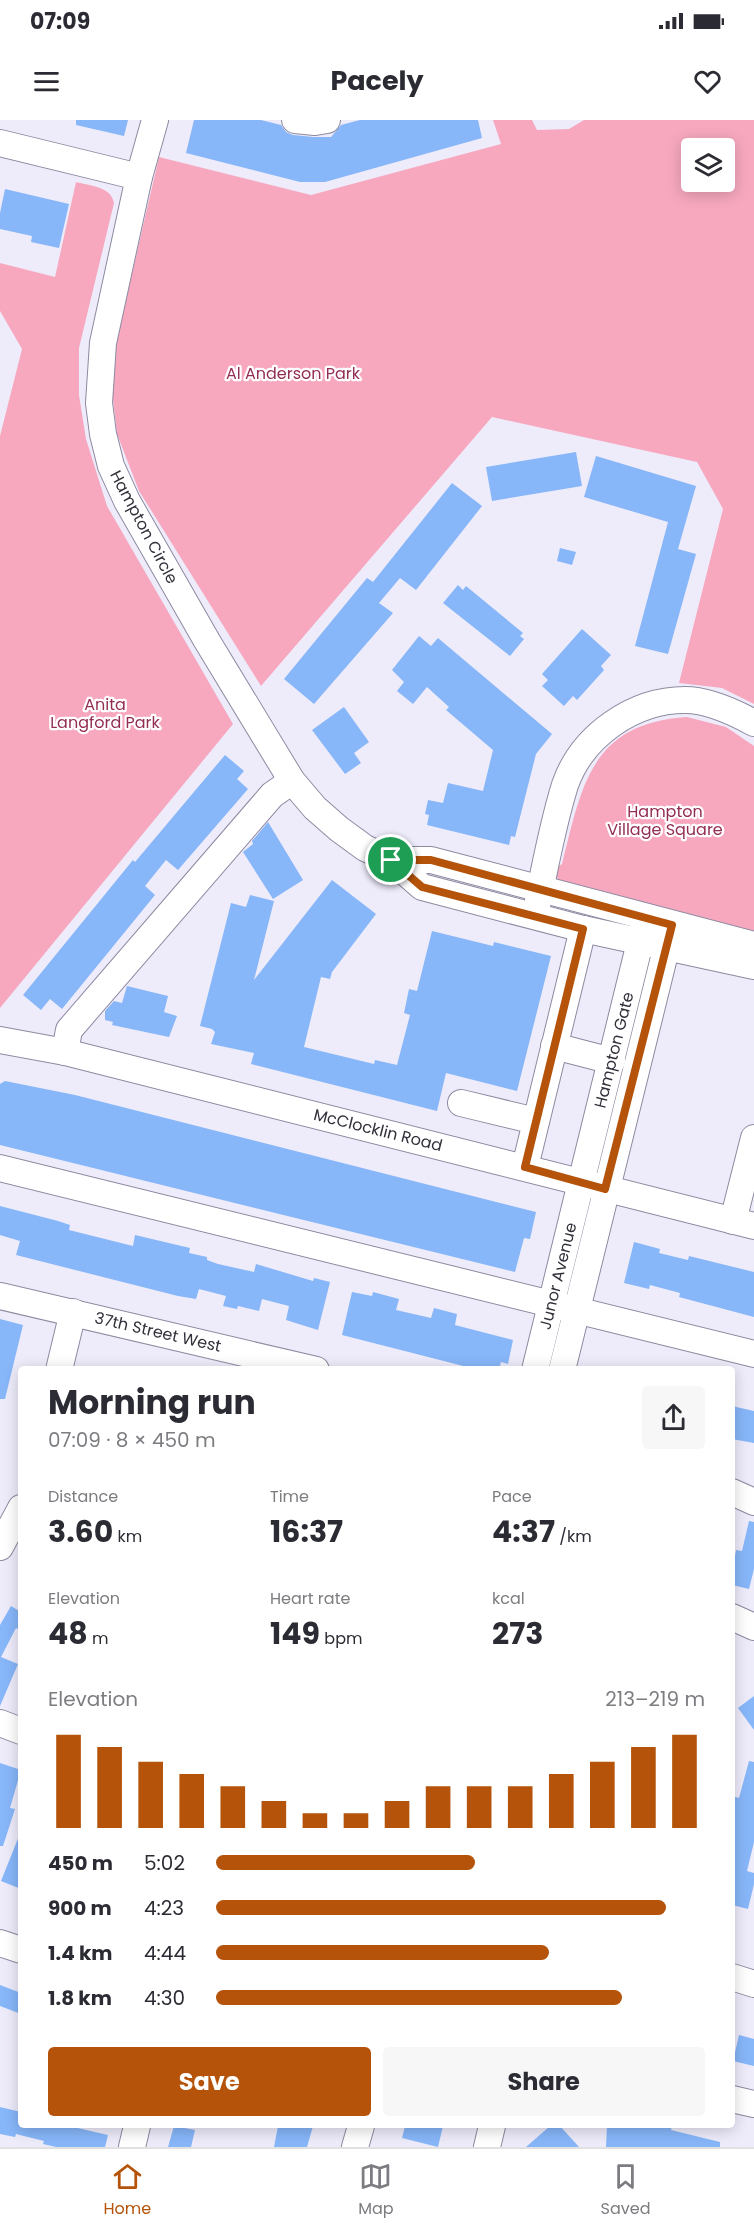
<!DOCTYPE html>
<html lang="en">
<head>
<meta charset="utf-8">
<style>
	body { margin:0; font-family:Poppins,sans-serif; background:#f7f7f7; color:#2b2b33; height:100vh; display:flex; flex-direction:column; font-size:22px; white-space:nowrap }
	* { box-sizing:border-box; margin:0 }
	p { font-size:20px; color:#7c7c81 }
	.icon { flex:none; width:33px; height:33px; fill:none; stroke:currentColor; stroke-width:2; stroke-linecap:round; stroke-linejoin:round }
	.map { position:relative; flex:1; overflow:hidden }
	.drawer { position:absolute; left:18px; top:1246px; width:717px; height:762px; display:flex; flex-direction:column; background:#fff; border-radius:6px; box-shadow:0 3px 15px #0003 }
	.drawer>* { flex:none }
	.tools { position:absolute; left:681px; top:18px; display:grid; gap:12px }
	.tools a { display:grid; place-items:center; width:54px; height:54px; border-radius:6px; background:#fff; box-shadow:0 3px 15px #0003; font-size:30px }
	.pin { position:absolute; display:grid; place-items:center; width:51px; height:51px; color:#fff; margin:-26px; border:3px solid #fff; border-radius:50%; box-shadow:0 2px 6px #0007 }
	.round { display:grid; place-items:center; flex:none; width:63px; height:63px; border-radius:6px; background:#f7f7f7 }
	.headline { display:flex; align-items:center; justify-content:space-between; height:102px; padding:0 30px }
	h1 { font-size:33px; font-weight:700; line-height:45px }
	.stats { display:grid; grid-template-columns:repeat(3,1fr); gap:9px; height:102px; padding:6px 30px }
	.stats div { display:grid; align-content:center }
	.stats b { font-size:30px; font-weight:700 }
	.stats small { font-size:16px; font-weight:400 }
	.stats p { font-size:16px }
	.chart { height:168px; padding:12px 30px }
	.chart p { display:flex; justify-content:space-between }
	.chart svg { width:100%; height:108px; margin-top:6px; stroke:#b45309; stroke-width:6 }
	.primary-button { display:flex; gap:12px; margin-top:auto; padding:12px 30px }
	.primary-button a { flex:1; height:69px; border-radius:6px; background:#b45309; color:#fff; font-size:24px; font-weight:700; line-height:69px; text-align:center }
	.primary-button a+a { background:#f7f7f7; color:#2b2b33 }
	ul { padding:0 30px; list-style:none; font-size:20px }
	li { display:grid; grid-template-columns:96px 72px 1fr; align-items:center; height:45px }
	li i { height:15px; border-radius:8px; background:#b45309 }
	.status { display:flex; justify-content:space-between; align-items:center; height:42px; padding:0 30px; background:#fff; direction:ltr }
	.status svg { height:16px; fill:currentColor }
	header { display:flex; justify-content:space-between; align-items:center; height:78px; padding:0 30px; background:#fff; font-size:27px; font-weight:700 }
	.tab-bar { display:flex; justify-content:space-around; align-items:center; height:84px; border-top:2px solid #e1e1e2; background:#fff; font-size:16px; color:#7c7c81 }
	.tab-bar a { display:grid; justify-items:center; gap:3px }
	.tab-bar .current { color:#b45309 }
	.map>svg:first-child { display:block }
	.green { fill:#f7a8bf; fill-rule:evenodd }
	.building { fill:#87b6f9 }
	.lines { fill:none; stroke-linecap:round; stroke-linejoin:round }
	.minor-casing { stroke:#8d8aa1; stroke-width:28 }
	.minor { stroke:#fff; stroke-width:26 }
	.route-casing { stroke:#fff; stroke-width:12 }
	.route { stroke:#b45309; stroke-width:8 }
	.labels { text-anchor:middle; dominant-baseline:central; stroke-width:4.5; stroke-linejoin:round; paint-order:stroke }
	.park-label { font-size:16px; fill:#922d53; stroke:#fff }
	.street-label { font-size:16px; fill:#32303a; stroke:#fff }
</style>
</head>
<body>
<div class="status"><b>07:09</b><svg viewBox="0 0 49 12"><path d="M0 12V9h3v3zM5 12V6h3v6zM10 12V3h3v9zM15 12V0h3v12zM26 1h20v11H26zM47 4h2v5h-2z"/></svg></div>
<header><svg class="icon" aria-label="menu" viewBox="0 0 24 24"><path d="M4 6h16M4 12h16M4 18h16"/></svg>Pacely<svg class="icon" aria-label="heart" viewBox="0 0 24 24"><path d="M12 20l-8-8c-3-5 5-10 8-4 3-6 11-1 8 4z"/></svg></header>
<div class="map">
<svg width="754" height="2027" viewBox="0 0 754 2027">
	<rect width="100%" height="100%" fill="#eeecfb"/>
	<g class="green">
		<path d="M493,0H532L537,10L569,9L584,0H754V584L722,568L679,563L723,389L697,342L492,297L261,566L139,371L117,314L112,270L115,227L159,37L311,75L501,24ZM692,28H724V62H692Z"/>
		<path d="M76,62C90,66 111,66 114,83L79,228V275L86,319L107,386L233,604L0,888V316L22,229L0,191V143L55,157Z"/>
		<path d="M687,597L726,607L754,626V812L558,764L556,748L562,744C582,665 591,603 687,597Z"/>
	</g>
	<g class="building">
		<polygon points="76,0 128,0 124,16 76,5"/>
		<polygon points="194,0 261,0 281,5 286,12 293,15 314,17 331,17 341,5 360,0 478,0 482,18 325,62 300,62 186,33"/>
		<polygon points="5,69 69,84 59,128 31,122 32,116 0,109 0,93"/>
		<polygon points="576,332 582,366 492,381 486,347"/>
		<polygon points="596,336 696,366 678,429 696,434 668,534 635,526 668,402 584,377"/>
		<polygon points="452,363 482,386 416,470 400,458 379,483 393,493 314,584 284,559 367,458 373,462"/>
		<polygon points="560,428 576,432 572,445 557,441"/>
		<polygon points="458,465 463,470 466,466 523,513 520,516 524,519 510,536 443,483"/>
		<polygon points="582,509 611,535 601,546 604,550 577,580 573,576 564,586 542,566 548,560 542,554"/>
		<polygon points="419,516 431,526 438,518 552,614 536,634 515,717 511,716 509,725 427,705 429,695 425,694 428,680 443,683 448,663 483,671 493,630 446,590 449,587 427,567 413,584 397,571 404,562 392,550"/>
		<polygon points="344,587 369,622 354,633 361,643 345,654 312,610"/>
		<polygon points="225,635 244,651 237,659 248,669 178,750 166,740 145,766 155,775 62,889 50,879 41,890 23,875 133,740 135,742"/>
		<polygon points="268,702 303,760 273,779 243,732 253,724 252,721"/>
		<polygon points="332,760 376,794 332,852 330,859 321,857 304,927 374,944 375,940 397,945 410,895 404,893 409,869 417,871 432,811 493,826 494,822 551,836 517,971 446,953 437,991 251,944 254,933 211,924 215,912 212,909 200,906 231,783 246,787 250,775 274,781 254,860"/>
		<polygon points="127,866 168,876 164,892 177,896 169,917 112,905 113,902 105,900 105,891 114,881 122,883"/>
		<polygon points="5,961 75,975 536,1092 530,1119 524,1118 515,1152 0,1025 0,964"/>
		<polygon points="0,1086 58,1101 70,1105 69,1110 133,1126 135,1115 190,1128 189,1133 207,1137 207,1140 218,1144 254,1152 256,1144 313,1161 314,1158 330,1162 318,1210 286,1200 289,1186 262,1179 259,1191 238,1186 237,1189 223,1186 226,1176 199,1169 196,1179 178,1176 16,1135 20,1121 0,1115"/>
		<polygon points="634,1122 660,1129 659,1133 688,1140 689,1136 754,1152 754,1197 679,1177 680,1173 650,1165 649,1169 624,1163"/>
		<polygon points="352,1172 372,1176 373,1172 399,1179 396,1190 431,1198 434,1188 457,1194 455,1205 513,1220 508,1244 501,1242 499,1250 479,1250 342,1215"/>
		<polygon points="0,1199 23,1205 5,1279 0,1279"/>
		<polygon points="732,1286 754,1291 754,1323 732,1319"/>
		<polygon points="749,1401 754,1402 754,1449 749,1469 732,1465 732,1436 735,1436 736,1430 742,1431"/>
		<polygon points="11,1486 21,1492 21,1511 16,1508 1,1537 18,1544 0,1586 0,1505"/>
		<polygon points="754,1576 754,1610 738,1588"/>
		<polygon points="749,1641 754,1642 754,1722 747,1751 754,1753 754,1764 748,1789 732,1785 732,1676 739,1678"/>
		<polygon points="0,1643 21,1650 10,1688 15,1689 3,1726 0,1726"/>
		<polygon points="21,1711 21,1769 1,1761"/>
		<polygon points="0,1865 21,1873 21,1894 0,1886"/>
		<polygon points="739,1915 754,1919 754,1946 733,1941"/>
		<polygon points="0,1987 21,1992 21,2006 69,2006 108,2015 105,2027 56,2027 43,2024 44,2021 16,2014 15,2017 0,2014"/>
		<polygon points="174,2006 195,2010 191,2027 168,2027"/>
		<polygon points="278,2006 313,2006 307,2027 274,2027"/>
		<polygon points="405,2006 443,2006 438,2027 402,2018"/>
		<polygon points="550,2006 560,2006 579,2027 526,2027"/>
		<polygon points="607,2006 672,2006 671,2010 720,2022 720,2027 606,2027"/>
	</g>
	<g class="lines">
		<defs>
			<g id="minor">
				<polyline points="155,0 139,57 103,223 99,283 103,314 111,346 127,381 207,521 292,661 315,688 339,709 365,728 391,740 422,767 583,809 754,846"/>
				<polyline points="295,0 315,2 327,0"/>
				<polyline points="0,23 139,57"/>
				<polyline points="391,740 431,740 754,825"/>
				<path d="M537,786C545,746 553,703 565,665C582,616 633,580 685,580C709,580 734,592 754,603"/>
				<polyline points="0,920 65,932 754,1106"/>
				<polyline points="554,926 612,941"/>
				<polyline points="65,932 69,910 272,675 292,661"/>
				<polyline points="461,983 536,1001"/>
				<polyline points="525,1047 583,809"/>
				<polyline points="0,1048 754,1234"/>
				<polyline points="733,1101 754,1018"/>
				<polyline points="0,1176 316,1250"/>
				<polyline points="59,1250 73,1192"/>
				<polyline points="535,1250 646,798"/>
				<polyline points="562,1250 672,805"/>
				<polyline points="732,1372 754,1382"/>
				<polyline points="0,1427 21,1388"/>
				<polyline points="732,1497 754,1507"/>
				<polyline points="0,1603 21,1611"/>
				<polyline points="0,1823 21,1830"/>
				<polyline points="732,1857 754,1864"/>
				<polyline points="732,1979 754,1984"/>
				<polyline points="132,2027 137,2006"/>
				<polyline points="355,2027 361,2006"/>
				<polyline points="487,2027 492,2006"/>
			</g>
		</defs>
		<use href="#minor" class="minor-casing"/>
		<use href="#minor" class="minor"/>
	</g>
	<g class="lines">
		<defs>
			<polygon id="route" points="391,740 431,740 672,805 605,1069 525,1047 583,809 422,767"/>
		</defs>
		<use href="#route" class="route-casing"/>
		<use href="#route" class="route"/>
	</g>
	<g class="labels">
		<g class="park-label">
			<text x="293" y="253">Al Anderson Park</text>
			<text x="105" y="584">Anita<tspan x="105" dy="18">Langford Park</tspan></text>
			<text x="665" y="691">Hampton<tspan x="665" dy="18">Village Square</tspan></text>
		</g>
		<g class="street-label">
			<text transform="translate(144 407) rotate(62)">Hampton Circle</text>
			<text transform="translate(614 930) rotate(-76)">Hampton Gate</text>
			<text transform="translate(378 1010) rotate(14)">McClocklin Road</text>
			<text transform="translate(558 1156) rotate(-76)">Junor Avenue</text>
			<text transform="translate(158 1212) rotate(13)">37th Street West</text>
		</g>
	</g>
</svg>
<div class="tools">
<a><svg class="icon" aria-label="layers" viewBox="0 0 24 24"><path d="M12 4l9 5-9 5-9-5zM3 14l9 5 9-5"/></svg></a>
</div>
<div class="pin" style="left:391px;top:740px;background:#1e9e55"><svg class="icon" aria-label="arrive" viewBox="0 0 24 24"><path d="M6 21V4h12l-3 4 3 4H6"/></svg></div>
<section class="drawer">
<div class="headline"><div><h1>Morning run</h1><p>07:09 · 8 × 450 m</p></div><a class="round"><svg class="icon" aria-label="share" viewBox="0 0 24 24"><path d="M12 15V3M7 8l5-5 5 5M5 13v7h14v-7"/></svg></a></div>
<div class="stats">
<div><p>Distance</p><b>3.60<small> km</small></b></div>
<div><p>Time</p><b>16:37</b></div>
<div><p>Pace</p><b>4:37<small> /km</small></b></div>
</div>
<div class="stats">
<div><p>Elevation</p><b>48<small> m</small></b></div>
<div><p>Heart rate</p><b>149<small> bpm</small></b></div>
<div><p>kcal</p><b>273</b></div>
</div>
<div class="chart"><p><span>Elevation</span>213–219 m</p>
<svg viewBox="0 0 160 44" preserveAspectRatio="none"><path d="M5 44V6M15 44V11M25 44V17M35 44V22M45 44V27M55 44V33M65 44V38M75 44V38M85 44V33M95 44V27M105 44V27M115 44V27M125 44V22M135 44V17M145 44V11M155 44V6"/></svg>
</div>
<ul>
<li><b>450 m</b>5:02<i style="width:53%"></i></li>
<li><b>900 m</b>4:23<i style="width:92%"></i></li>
<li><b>1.4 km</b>4:44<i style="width:68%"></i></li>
<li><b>1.8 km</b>4:30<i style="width:83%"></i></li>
</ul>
<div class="primary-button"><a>Save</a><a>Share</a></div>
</section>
</div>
<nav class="tab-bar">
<a class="current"><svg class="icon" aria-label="home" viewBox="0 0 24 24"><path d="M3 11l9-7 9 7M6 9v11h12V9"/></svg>Home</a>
<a><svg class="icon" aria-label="map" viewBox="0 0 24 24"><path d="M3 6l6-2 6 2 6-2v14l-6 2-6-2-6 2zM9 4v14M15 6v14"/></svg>Map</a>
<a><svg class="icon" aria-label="saved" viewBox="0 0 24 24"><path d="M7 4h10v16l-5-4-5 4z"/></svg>Saved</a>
</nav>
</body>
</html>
